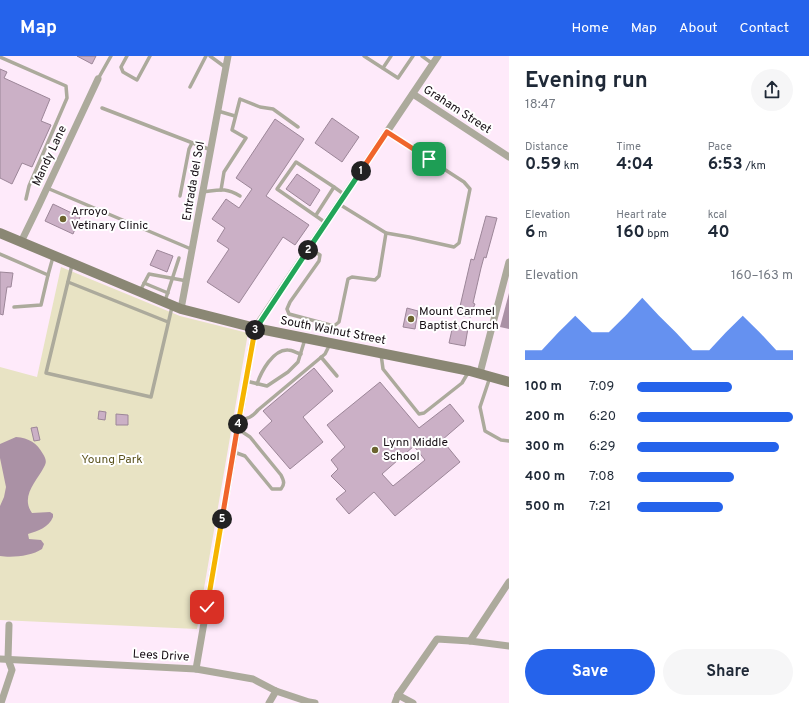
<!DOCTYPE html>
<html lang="en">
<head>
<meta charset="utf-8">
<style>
	body { margin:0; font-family:Overpass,sans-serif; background:#f6f6f7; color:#1f2937; height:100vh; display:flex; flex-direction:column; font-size:15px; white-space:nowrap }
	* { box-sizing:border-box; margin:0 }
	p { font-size:13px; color:#747a83 }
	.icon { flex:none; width:22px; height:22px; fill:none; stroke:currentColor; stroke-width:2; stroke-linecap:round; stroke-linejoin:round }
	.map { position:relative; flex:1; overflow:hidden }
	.drawer { display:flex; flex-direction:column; background:#fff; width:300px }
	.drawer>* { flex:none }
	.pin { position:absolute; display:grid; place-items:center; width:34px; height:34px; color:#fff; margin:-17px; border-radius:8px; box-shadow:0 2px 6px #0006 }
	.km { position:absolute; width:20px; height:20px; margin:-10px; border-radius:50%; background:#222; color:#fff; font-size:11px; line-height:20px; text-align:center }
	.round { display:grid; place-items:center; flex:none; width:42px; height:42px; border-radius:21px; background:#f6f6f7 }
	.headline { display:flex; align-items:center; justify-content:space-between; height:68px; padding:0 16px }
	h1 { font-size:22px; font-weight:700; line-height:30px }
	.metrics { display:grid; grid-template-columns:repeat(3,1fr); gap:6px; height:68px; padding:4px 16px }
	.metrics div { display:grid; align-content:center }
	.metrics b { font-size:17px; font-weight:700 }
	.metrics small { font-size:11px; font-weight:400 }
	.metrics p { font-size:11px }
	.chart { height:112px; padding:8px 16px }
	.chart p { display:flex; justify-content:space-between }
	.chart svg { width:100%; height:72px; margin-top:4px; fill:#2563eb; opacity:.7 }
	.cta { display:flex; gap:8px; margin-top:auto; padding:8px 16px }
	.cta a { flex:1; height:46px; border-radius:24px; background:#2563eb; color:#fff; font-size:16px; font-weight:700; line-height:46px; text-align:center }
	.cta a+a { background:#f6f6f7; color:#1f2937 }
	ul { padding:0 16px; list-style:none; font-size:13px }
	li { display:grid; grid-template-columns:64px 48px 1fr; align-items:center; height:30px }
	li i { height:10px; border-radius:5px; background:#2563eb }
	header { display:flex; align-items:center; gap:24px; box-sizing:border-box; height:56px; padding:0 20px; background:#2563eb; color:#fff }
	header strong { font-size:19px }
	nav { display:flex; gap:22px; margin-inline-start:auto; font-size:14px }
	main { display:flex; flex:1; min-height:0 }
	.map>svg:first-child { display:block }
	.green { fill:#e8e3c4 }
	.water { fill:#aa91a5 }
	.building { fill:#cbb0c6; stroke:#9c8698; fill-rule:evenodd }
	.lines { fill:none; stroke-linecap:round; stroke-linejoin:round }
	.lane { stroke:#acaa9c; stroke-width:3.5 }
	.street { stroke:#acaa9c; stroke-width:7 }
	.secondary { stroke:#8a8774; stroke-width:10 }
	.split-1-casing { stroke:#fff; stroke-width:8 }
	.split-2-casing { stroke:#fff; stroke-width:8 }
	.split-3-casing { stroke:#fff; stroke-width:8 }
	.split-4-casing { stroke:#fff; stroke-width:8 }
	.split-5-casing { stroke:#fff; stroke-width:8 }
	.split-6-casing { stroke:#fff; stroke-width:8 }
	.split-1 { stroke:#f0652b; stroke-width:5 }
	.split-2 { stroke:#22a559; stroke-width:5 }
	.split-3 { stroke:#22a559; stroke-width:5 }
	.split-4 { stroke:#f5b400; stroke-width:5 }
	.split-5 { stroke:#f0652b; stroke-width:5 }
	.split-6 { stroke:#f5b400; stroke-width:5 }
	.poi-dot { fill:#6c6430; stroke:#fff; stroke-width:1.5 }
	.labels { text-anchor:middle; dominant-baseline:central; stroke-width:4; stroke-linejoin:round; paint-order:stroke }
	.street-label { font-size:12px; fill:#150d13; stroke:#fff }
	.poi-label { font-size:12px; fill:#150d13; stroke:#fff; text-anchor:start }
	.park-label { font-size:12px; fill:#5c541f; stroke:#fff }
</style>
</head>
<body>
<header>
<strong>Map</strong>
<nav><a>Home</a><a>Map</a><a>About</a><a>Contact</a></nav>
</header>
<main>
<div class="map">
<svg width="509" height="647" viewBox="0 0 509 647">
	<rect width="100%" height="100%" fill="#feeafa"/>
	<polygon class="green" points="61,211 180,260 248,277 197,573 0,564 0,311 37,321"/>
	<g class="water">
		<polygon points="509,237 509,273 500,271"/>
		<path d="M16,381C29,382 37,387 43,398C46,403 47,406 44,411C37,425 20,440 32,457L50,456L53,458V461C49,471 38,475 28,478L29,483L41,484L44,488L42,493C32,500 12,502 0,500V450L4,441L6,431L0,402V388Z"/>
	</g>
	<g class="building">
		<polygon points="77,0 96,0 92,8"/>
		<polygon points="0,13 7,16 4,22 50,43 41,65 51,69 32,111 22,107 12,128 0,122"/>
		<polygon points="332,62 359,81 342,106 315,87"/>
		<polygon points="275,63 304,83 266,140 309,169 295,189 283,181 239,247 207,226 229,193 217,185 225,172 212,163 226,143 239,152 252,133 236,122"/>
		<polygon points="297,118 320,134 310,150 286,133"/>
		<polygon points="53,148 80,161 73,178 45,165"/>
		<polygon points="486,160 497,162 486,202 484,201 481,212 473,247 475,248 472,255 471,261 458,259 471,203 474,204"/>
		<polygon points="157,194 173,200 167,216 150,209"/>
		<polygon points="0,216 13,217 11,231 7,231 3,259 0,258"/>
		<polygon points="407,252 418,255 415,273 403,271"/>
		<polygon points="453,269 468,272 465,290 449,287"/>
		<polygon points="314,312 333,335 303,361 323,386 290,413 259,377 272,365 263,355"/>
		<path d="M380,326L419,372L450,348L464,365L442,384L460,406L395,460L374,436L349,458L336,443L346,435L331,420L338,413L331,404L345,391L327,369ZM414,390L425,404L393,430L382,418Z"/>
		<polygon points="99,355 106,356 105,364 98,363"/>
		<polygon points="116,358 128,359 128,369 116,369"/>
		<polygon points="37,371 40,384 34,385 31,372"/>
	</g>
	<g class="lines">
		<g class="lane">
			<polyline points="127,0 121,11 123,16 137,24 150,0"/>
			<polyline points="210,0 225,11"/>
			<polyline points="364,0 398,22 413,0"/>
			<polyline points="422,0 433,8"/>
			<polyline points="0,1 66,30 67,42 29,130 26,143"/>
			<polyline points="383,12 391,0"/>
			<polyline points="98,23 111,0"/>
			<polyline points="190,31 206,0"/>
			<polyline points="102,52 211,94"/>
			<polyline points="218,55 235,60"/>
			<polyline points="47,132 191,193"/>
			<polyline points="221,134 224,116 246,82 232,74 240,43 260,51 273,53 298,71"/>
			<path d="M203,136C219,134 225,131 240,140"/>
			<polyline points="180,140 189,93 192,87"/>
			<polyline points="339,148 386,177 409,181 454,191 459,187 470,133 464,126 387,76"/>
			<polyline points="316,159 334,131 345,139"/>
			<polyline points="326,167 277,133 296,106 334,131"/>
			<polyline points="309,192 320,199 319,205 290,246 287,253 289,258 334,270 339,266 348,223 352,221 375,224 379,220 386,177"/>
			<polyline points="0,198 48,219 41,249 14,251"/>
			<polyline points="72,209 46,317 151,341 172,251"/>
			<polyline points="48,219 53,201"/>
			<polyline points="68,226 168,266"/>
			<polyline points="144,227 168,237"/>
			<polyline points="140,235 149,218 187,225"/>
			<polyline points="165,245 179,202"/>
			<polyline points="381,298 383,313 419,358 424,357 462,327 469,315"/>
			<polyline points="321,301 337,320"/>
			<polyline points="490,321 480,351 485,375 501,384 509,385"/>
			<polyline points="246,325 267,330 288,316 298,306 305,283"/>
			<path d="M257,328C261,316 273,293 288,294C292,294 297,297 301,298"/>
			<path d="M239,364C248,363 252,361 258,354L325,298L330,288"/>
			<path d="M234,396L245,400L272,433H281C285,428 284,425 281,419L250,381L238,373"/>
		</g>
		<g class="street">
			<polyline points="413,38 509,101"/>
			<polyline points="21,186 39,149 98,23"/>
			<polyline points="181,253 228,0"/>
			<polyline points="480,317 509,206"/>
			<polyline points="470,585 509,590"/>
			<polyline points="0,603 196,613 253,623 276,635 309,646 315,647"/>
			<polyline points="196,613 255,272 438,0"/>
			<polyline points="398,639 413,647"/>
			<polyline points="1,647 12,614 8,603 9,569"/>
			<polyline points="269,647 276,635"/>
			<polyline points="395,647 398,639 437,583 470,585 509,526"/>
		</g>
		<polyline class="secondary" points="0,177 181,253 255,272 470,315 509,326"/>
	</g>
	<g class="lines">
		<defs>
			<polyline id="split-1" points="361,115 387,76 429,103"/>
			<polyline id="split-2" points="308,194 361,115"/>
			<polyline id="split-3" points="255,274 308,194"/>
			<polyline id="split-4" points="238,368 255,274"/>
			<polyline id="split-5" points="222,463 238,368"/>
			<polyline id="split-6" points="207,551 222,463"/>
		</defs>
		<use href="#split-1" class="split-1-casing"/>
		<use href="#split-2" class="split-2-casing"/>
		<use href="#split-3" class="split-3-casing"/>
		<use href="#split-4" class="split-4-casing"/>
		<use href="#split-5" class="split-5-casing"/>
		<use href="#split-6" class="split-6-casing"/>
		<use href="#split-1" class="split-1"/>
		<use href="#split-2" class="split-2"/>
		<use href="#split-3" class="split-3"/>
		<use href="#split-4" class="split-4"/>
		<use href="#split-5" class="split-5"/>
		<use href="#split-6" class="split-6"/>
	</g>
	<g class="poi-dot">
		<circle cx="63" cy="163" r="4"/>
		<circle cx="411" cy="263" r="4"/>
		<circle cx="375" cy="394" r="4"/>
	</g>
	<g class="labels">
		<g class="street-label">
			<text transform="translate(457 54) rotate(33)">Graham Street</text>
			<text transform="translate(50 100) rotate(-65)">Mandy Lane</text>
			<text transform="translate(194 125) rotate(-80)">Entrada del Sol</text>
			<text transform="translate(333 275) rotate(11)">South Walnut Street</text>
			<text transform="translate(161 600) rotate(3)">Lees Drive</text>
		</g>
		<g class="poi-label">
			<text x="71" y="156">Arroyo<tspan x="71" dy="14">Vetinary Clinic</tspan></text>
			<text x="419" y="256">Mount Carmel<tspan x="419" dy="14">Baptist Church</tspan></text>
			<text x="383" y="387">Lynn Middle<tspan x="383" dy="14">School</tspan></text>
		</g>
		<g class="park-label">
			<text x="112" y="404">Young Park</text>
		</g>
	</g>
</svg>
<div class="pin" style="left:429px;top:103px;background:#1e9e55"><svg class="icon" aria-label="arrive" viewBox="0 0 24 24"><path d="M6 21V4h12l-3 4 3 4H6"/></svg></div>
<div class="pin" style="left:207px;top:551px;background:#d93025"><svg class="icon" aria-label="check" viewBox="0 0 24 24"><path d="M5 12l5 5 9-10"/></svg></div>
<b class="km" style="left:361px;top:115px">1</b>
<b class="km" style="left:308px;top:194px">2</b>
<b class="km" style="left:255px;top:274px">3</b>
<b class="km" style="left:238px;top:368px">4</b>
<b class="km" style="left:222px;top:463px">5</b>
</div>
<section class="drawer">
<div class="headline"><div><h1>Evening run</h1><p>18:47</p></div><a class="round"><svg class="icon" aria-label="share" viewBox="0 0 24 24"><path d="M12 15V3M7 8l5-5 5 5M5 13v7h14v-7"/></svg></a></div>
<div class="metrics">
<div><p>Distance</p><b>0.59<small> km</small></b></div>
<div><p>Time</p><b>4:04</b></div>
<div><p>Pace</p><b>6:53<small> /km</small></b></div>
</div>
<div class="metrics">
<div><p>Elevation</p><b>6<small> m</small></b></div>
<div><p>Heart rate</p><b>160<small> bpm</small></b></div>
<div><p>kcal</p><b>40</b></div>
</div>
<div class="chart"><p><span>Elevation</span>160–163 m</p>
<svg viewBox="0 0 160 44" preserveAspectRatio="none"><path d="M0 44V38L10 38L20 27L30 17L40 27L50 27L60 17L70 6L80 17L90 27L100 38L110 38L120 27L130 17L140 27L150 38L160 38V44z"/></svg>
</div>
<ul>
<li><b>100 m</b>7:09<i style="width:61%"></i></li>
<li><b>200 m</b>6:20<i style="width:100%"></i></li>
<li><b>300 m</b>6:29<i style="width:91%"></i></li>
<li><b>400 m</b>7:08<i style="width:62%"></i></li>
<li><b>500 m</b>7:21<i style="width:55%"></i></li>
</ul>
<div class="cta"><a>Save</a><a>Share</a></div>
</section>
</main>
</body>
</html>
